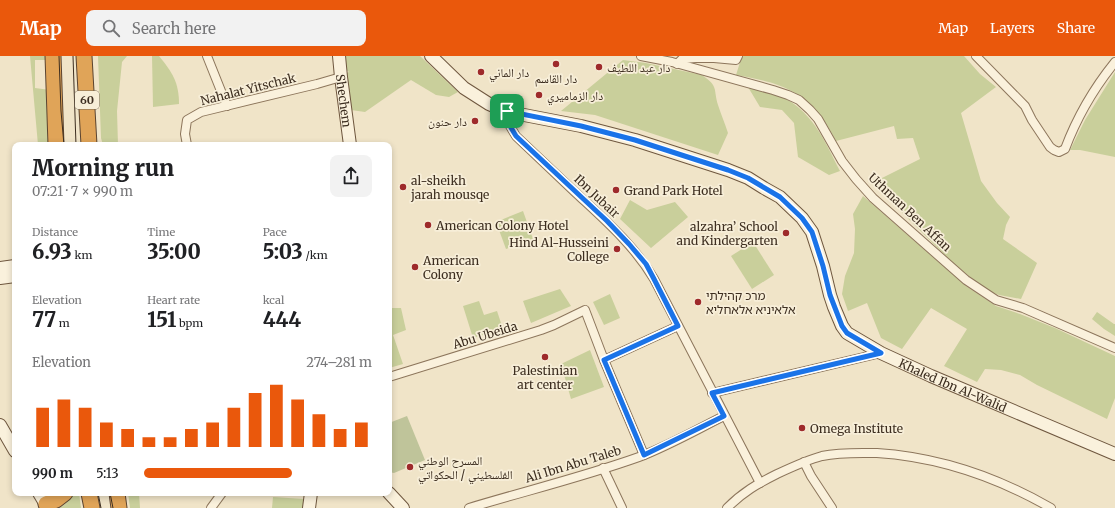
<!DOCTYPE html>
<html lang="en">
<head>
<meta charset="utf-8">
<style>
	body { margin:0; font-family:Merriweather,"Noto Naskh Arabic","Noto Sans Hebrew",serif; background:#f2f2f2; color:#202124; height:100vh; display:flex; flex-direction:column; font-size:15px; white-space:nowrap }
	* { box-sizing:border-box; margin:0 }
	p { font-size:13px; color:#757577 }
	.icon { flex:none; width:22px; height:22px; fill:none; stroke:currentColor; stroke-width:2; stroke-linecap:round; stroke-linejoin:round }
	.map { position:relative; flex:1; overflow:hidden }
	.side { position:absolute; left:12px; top:86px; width:380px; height:354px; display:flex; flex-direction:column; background:#fff; border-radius:8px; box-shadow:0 2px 6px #0003 }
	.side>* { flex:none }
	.pin { position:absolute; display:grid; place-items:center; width:34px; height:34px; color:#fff; margin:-17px; border-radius:8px; box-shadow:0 2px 6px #0006 }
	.round { display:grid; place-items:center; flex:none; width:42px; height:42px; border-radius:8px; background:#f2f2f2 }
	.summary { display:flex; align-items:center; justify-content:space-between; height:68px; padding:0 20px }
	h1 { font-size:22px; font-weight:800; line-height:30px }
	.stats { display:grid; grid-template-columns:repeat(3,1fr); gap:6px; height:68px; padding:4px 20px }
	.stats div { display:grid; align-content:center }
	.stats b { font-size:20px; font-weight:800 }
	.stats small { font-size:11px; font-weight:400 }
	.stats p { font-size:11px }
	.chart { height:112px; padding:8px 20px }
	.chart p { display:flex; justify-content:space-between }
	.chart svg { width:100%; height:72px; margin-top:4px; stroke:#ea580c; stroke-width:6 }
	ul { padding:0 20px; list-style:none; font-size:13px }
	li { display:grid; grid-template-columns:64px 48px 1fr; align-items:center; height:30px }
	li i { height:10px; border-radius:5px; background:#ea580c }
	header { display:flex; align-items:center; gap:24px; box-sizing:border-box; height:56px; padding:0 20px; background:#ea580c; color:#fff }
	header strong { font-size:19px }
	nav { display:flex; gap:22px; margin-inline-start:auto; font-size:14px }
	.search { width:280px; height:36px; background:#f2f2f2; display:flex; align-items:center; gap:10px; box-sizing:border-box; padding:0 14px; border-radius:8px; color:#757577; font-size:15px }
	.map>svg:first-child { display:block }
	.green { fill:#c9cf9b }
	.cemetery { fill:#bfc49a }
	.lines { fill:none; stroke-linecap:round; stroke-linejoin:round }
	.street-casing { stroke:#8d765c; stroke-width:10 }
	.secondary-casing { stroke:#6f573f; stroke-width:14 }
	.highway-casing { stroke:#5b4430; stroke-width:17 }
	.street { stroke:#faf1dc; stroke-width:8 }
	.secondary { stroke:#faf1dc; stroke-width:12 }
	.highway { stroke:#e0a458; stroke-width:15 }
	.tram { stroke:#3d2e20; stroke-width:1 }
	.route-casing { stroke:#fff; stroke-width:8 }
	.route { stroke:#1a73e8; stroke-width:5 }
	.poi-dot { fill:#9e2a2b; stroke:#f7eed8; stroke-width:1.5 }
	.labels { text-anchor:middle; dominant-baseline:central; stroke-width:3.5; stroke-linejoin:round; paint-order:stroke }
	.shield { fill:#f7eed8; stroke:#756857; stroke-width:1 }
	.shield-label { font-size:11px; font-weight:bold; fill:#3d2e20 }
	.poi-label { font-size:12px; fill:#3d2e20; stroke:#f7eed8; text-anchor:start }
	.street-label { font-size:12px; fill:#3d2e20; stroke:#f7eed8 }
</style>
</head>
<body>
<header>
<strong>Map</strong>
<div class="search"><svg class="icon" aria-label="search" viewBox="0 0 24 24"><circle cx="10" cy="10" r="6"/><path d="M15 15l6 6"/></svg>Search here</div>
<nav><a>Map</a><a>Layers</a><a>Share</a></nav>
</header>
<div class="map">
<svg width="1115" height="452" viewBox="0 0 1115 452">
	<rect width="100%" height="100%" fill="#f0e4c8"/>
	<g class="green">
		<polygon points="30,0 49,0 49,4 35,4 35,32 50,34 49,89 38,89"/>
		<polygon points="98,0 127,0 122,6 117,55 118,89 103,89 101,82"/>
		<path d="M152,0H159C172,16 179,26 179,48L153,51Z"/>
		<polygon points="343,0 420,0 458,36 449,41 436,39 411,24 365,56 351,54 346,17 349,16 345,13"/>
		<path d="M742,0H964L980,18L996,31L961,57L981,125L997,147L1010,161L1006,169L1003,183L1037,207L1021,243L999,239L986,234L953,207L877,132V128L882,122L920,103L913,82L897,83L894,70L836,85C832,78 828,70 823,63C798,31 775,26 736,19Z"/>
		<path d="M623,4L646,7L702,19C719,31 713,32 718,49C721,58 725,68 728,77L718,99L595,59L561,55Z"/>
		<polygon points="1115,16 1115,101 1080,94 1070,94 1085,64"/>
		<path d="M748,31C757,33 769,34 777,38C813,55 823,82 840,115L829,119L798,101L794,67L782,54L760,51Z"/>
		<polygon points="863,140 966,230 996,250 1020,258 1055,272 1115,300 1115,342 1107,363 1037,329 1020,319 1001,314 985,313 977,326 944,310 967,273 931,252 902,293 881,282 867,247 848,255 842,238 845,220 854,197 855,173 853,158"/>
		<polygon points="630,144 647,154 675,146 688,161 651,192 620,163"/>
		<polygon points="523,155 533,183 506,193 496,166"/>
		<polygon points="753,186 774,219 752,233 731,200"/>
		<polygon points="560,233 571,250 531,267 523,245"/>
		<polygon points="610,238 620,262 604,269 593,246"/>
		<polygon points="479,245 484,259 497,255 503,273 473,282 463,250"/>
		<polygon points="389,252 401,252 406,274 393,279 403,308 389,312"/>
		<polygon points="1097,256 1114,268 1115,268 1115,280 1104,273 1092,263"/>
		<polygon points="590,294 604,331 571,343 561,308"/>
		<polygon points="75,437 79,437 81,452 60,452 66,447"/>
		<polygon points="128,437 139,437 140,452 130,452"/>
		<polygon points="273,441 304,443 303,452 272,452"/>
	</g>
	<polygon class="cemetery" points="407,360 425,404 394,417 389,416 389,367"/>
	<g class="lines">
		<defs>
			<g id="street">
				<polyline points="207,0 227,50"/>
				<polyline points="641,0 672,6 773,34 788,39 799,44 810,54 818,63 842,105 856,123 873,142 966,224 996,244 1023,252 1115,292"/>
				<path d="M976,0L1025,50L1032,64L1050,91L1054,94L1059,96L1065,93C1077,61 1094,32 1115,6"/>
				<polyline points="677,8 682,3 696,2 714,2 736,4 738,0"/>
				<path d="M507,55L510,70L516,80C536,99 556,118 576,137C605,164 634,189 654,223L760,427"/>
				<polyline points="187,89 185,78 187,64 201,56 317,28 341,21"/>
				<polyline points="604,304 678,270"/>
				<polyline points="389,321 541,274 554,269 585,254 604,304 644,399"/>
				<polyline points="712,337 881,297"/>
				<polyline points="804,406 811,420 832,452"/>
				<polyline points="603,412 622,452"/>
				<polyline points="211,452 222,437"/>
				<path d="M469,452C525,435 583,421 639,401C668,390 696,374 724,360"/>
				<path d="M727,452C743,436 757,428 777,418C792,411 807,404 822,400C840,396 859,397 877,397C939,401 997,421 1051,452"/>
			</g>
			<g id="secondary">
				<path id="s1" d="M339,0L341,21L350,89"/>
				<path id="s2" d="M431,0L464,32L489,48L503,54L519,58L581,70L635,84L728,114L748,122L764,132L780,141L802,162L812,176L823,210L830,239L834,251L842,270L847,277L881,297L931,320L1115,398"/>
				<polyline points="0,212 15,210"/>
				<polyline points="0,222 15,220"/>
				<polyline points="0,369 15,395"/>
				<polyline points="39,437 48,452"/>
				<polyline points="389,437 403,452"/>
				<polyline points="309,452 311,437"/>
			</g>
			<g id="highway">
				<polyline points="53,0 56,89"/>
				<polyline points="84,0 89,89"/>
				<polyline points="89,437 92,452"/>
				<polyline points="117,437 119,452"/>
				<polyline points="46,448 56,444 65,437"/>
			</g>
		</defs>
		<use href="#street" class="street-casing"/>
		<use href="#secondary" class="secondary-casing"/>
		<use href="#highway" class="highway-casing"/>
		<use href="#street" class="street"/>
		<use href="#secondary" class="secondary"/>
		<use href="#highway" class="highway"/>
		<g class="tram">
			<polyline points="59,0 61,55 64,89"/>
			<polyline points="73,0 76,89"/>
			<polyline points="98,437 101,452"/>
			<polyline points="110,437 113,452"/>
		</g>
	</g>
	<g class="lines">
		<defs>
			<polygon id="route" points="507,55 581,70 635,84 728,114 748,122 780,141 802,162 812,176 823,210 830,239 842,270 847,277 881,297 712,337 724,360 644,399 604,304 678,270 654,223 646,208 629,188 607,165 516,80 510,70"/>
		</defs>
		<use href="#route" class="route-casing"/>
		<use href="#route" class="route"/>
	</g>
	<g class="poi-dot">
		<circle cx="556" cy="8" r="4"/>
		<circle cx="599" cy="11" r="4"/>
		<circle cx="481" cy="16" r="4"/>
		<circle cx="539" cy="39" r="4"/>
		<circle cx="475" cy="65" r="4"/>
		<circle cx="403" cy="131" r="4"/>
		<circle cx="616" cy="134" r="4"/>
		<circle cx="428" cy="169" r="4"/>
		<circle cx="786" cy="177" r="4"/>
		<circle cx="617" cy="193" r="4"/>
		<circle cx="415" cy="211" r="4"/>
		<circle cx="698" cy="246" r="4"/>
		<circle cx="545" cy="301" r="4"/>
		<circle cx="802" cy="372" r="4"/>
		<circle cx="410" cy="411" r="4"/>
	</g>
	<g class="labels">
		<rect class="shield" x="75" y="35" width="24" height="18" rx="3"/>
		<g class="shield-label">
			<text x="87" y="44">60</text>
		</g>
		<g class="poi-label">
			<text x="607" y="11">دار عبد اللطيف</text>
			<text x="489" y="16">دار الماني</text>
			<text x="556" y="22" text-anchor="middle">دار القاسم</text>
			<text x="547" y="39">دار الزماميري</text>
			<text x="467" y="65" text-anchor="end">دار حنون</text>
			<text x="411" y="124">al-sheikh<tspan x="411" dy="14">jarah mousqe</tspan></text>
			<text x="624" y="134">Grand Park Hotel</text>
			<text x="436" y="169">American Colony Hotel</text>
			<text x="778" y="170" text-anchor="end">alzahra’ School<tspan x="778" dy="14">and Kindergarten</tspan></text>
			<text x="609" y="186" text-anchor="end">Hind Al-Husseini<tspan x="609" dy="14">College</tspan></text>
			<text x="423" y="204">American<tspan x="423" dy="14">Colony</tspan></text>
			<text x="706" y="239">מרכ קהילתי<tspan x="706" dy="14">אלאיניא אלאחליא</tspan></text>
			<text x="545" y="314" text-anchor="middle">Palestinian<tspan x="545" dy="14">art center</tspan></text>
			<text x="810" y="372">Omega Institute</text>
			<text x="418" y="404">المسرح الوطني<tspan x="418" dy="14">الفلسطيني / الحكواتي</tspan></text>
		</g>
		<g class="street-label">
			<text transform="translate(248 33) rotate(-14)">Nahalat Yitschak</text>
			<text stroke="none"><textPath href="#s1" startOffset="45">Shechem</textPath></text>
			<text transform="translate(597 140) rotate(43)">Ibn Jubair</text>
			<text transform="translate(910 156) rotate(43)">Uthman Ben Affan</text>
			<text transform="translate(485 279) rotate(-17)">Abu Ubeida</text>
			<text stroke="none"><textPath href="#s2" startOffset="656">Khaled Ibn Al-Walid</textPath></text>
			<text transform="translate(573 408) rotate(-17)">Ali Ibn Abu Taleb</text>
		</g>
	</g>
</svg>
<div class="pin" style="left:507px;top:55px;background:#1e9e55"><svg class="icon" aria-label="arrive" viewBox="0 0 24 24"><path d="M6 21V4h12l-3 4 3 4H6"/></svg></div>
<section class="side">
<div class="summary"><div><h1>Morning run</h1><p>07:21 · 7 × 990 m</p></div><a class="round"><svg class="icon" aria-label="share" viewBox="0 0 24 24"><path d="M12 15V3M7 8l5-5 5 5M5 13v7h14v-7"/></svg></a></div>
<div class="stats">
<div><p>Distance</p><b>6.93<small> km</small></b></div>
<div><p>Time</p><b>35:00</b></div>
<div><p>Pace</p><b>5:03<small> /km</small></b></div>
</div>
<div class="stats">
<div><p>Elevation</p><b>77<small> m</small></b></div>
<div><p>Heart rate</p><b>151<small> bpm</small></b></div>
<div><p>kcal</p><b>444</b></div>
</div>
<div class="chart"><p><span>Elevation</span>274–281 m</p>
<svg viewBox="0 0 160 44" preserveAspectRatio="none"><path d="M5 44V20M15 44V15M25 44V20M35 44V29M45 44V33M55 44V38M65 44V38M75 44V33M85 44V29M95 44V20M105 44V11M115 44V6M125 44V15M135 44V24M145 44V33M155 44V29"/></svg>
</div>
<ul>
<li><b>990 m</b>5:13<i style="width:65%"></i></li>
</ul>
</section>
</div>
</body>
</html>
